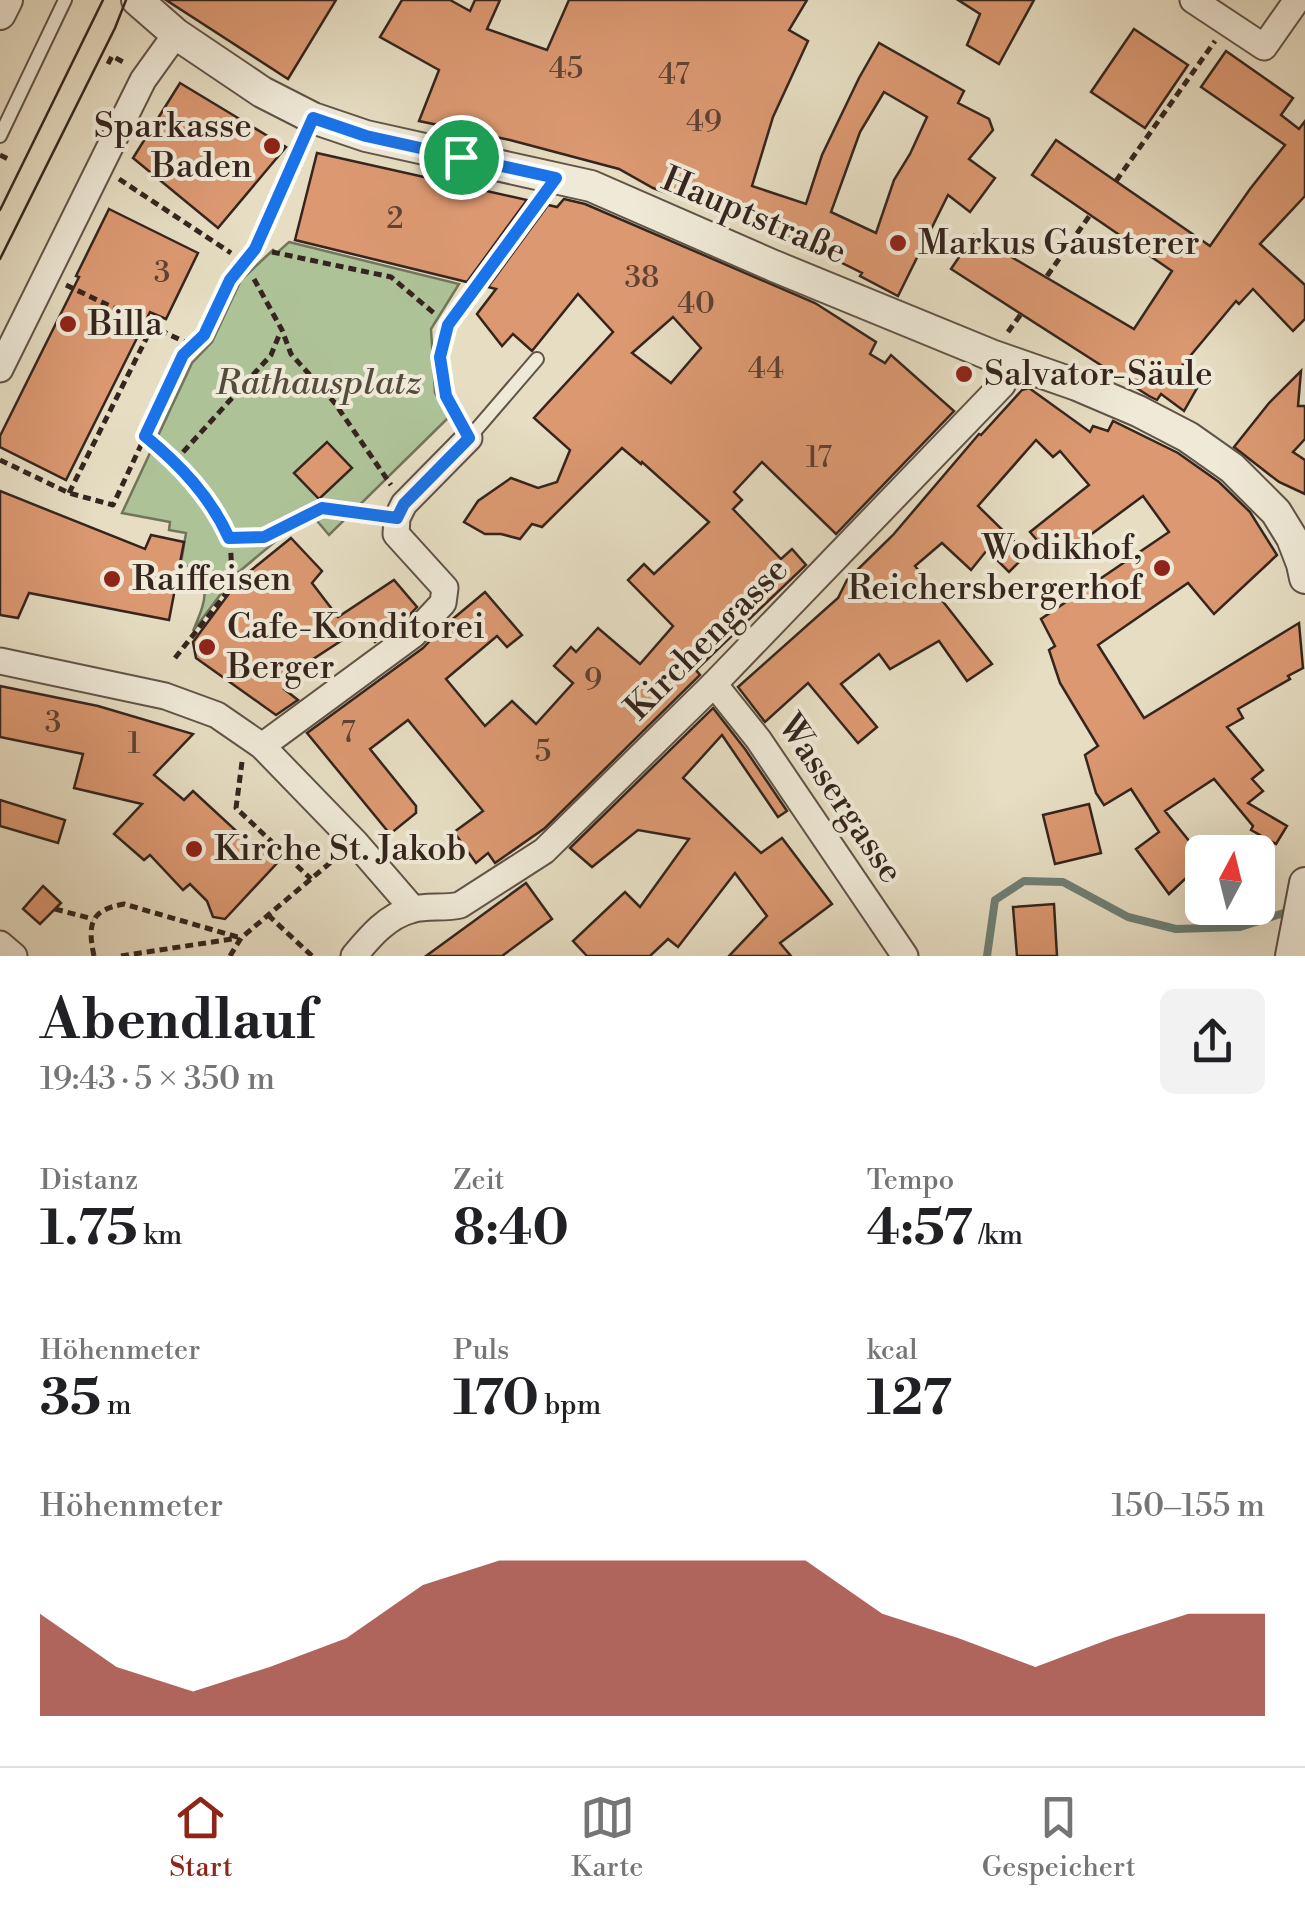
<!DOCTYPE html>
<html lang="de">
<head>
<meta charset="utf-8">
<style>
	body { margin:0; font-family:"Libre Bodoni",serif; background:#f2f2f2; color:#202124; height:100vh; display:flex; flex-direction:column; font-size:38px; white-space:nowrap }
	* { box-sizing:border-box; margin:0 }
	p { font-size:32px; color:#757577 }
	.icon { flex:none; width:55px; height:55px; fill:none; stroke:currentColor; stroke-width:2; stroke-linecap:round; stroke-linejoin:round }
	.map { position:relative; height:956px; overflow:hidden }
	.details { display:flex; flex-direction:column; background:#fff; flex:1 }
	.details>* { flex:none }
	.needle { width:65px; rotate:7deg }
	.buttons { position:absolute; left:1185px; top:835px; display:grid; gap:20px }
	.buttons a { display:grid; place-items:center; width:90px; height:90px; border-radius:15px; background:#fff; box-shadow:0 10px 40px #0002; font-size:50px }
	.pin { position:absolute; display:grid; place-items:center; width:85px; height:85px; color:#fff; margin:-42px; border:5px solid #fff; border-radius:50%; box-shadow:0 2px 10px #0007 }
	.round { display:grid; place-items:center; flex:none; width:105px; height:105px; border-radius:15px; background:#f2f2f2 }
	.head { display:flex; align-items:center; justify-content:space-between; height:170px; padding:0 40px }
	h1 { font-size:55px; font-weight:700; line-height:75px }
	.figures { display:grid; grid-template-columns:repeat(3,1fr); gap:15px; height:170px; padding:10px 40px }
	.figures div { display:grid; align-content:center }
	.figures b { font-size:50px; font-weight:700 }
	.figures small { font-size:28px; font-weight:400 }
	.figures p { font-size:28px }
	.chart { height:280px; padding:20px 40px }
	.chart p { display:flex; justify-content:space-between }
	.chart svg { width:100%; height:180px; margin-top:10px; fill:#8f2418; opacity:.7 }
	.tab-bar { display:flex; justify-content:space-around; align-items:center; height:140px; border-top:2px solid #e0e0e0; background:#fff; font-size:28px; color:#757577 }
	.tab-bar a { display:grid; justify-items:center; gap:5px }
	.tab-bar .on { color:#8f2418 }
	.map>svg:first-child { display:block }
	.green { fill:#aec298; stroke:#72745b; stroke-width:2.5 }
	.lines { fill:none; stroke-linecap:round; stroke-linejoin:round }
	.stream { stroke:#6f8076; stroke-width:8 }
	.building { fill:#db9871; stroke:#35251e; stroke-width:2.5; fill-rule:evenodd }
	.service-casing { stroke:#615347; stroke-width:16 }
	.minor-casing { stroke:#615347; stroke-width:29 }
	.tertiary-casing { stroke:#615347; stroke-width:34 }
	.path { stroke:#35251e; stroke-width:5; stroke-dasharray:8 5; stroke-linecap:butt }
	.service { stroke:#efe9d7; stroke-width:12 }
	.minor { stroke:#efe9d7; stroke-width:25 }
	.tertiary { stroke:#efe9d7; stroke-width:30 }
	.tram { stroke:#35251e; stroke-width:2.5 }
	.route-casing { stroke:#fff; stroke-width:20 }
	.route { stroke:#1a73e8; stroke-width:12 }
	.poi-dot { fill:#8f2418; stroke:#efe9d7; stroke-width:4 }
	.labels { text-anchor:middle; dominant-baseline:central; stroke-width:8; stroke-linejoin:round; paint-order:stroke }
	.number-label { font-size:30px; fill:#5e4233 }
	.poi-label { font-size:35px; fill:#35251e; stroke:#efe9d7; text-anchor:start }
	.street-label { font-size:35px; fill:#35251e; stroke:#efe9d7 }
	.park-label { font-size:35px; font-style:italic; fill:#534c3c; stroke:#efe9d7 }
</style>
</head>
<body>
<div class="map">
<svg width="1305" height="956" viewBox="0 0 1305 956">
	<rect width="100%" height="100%" fill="#e6ddc2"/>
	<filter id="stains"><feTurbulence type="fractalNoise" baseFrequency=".002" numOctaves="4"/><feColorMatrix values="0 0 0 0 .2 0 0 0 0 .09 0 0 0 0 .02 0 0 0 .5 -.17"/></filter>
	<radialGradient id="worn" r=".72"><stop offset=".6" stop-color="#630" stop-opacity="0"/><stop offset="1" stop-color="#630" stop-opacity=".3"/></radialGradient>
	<path class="green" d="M289,242L459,284L431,329L435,393L450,416L329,535L313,516L289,530L235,575L193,631C205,602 216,581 181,563L186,533L169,530L170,522L122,513L192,363L212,342L241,280L273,250L277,253Z"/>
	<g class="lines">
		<polyline class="stream" points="987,956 995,900 1024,881 1063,882 1128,917 1176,929 1240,927 1290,911"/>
	</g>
	<g class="building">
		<polygon points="166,0 336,0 288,79"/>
		<path d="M402,0H450L470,11L475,0H500L487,29L547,50L569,0H807L789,30L808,41L773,117L752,186L806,204L822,155L859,78L879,43L964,91L958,103L989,119L993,130L969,159L995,178L970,212L948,195L898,296L860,276L862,273L794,239L653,188L619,169L510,140L419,121L439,70L380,37ZM884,92L927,117L910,154L894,180L876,233L831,212L860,132Z"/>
		<polygon points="958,0 1034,0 999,64 967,45 980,14"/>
		<polygon points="1134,29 1188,65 1145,128 1091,92"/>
		<polygon points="1226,51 1293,98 1281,115 1299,129 1305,121 1305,196 1260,244 1305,285 1305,319 1293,331 1253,289 1239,304 1236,301 1176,373 1197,388 1184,411 1161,394 1157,400 1149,396 951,269 974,235 1134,329 1172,271 1032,175 1056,140 1210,246 1250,189 1285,145 1201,87"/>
		<polygon points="180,83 286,147 218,228 133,158"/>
		<polygon points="317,153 527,200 467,282 295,240"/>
		<path d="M564,199L585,204L815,303L876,342L870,354L885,363L891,355L954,411L836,534L762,462L734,492L742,500L733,509L781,559L792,549L806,565L696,670L700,675L545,828L495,863L488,853L476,863L454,832L483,811L408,720L370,749L416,806V813L390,834L307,733L423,648L442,628L485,592L522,635L507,647L497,636L446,679L485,726L512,701L536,724L573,683L554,666L571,647L576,652L598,628L640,664L673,626L628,580L644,564L654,574L709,522L642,462L641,464L622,448L542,527L532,524L520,539L501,534H485L464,522L478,501L511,478L538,488L557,482L570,450L534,418L613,332L578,294L532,351L513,334L502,346L477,314L496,289L488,287L548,205L557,207ZM673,317L701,348L671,383L632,353Z"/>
		<polygon points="109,209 198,253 166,319 150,312 66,480 0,447 0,436 79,277 76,276"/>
		<polygon points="1301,371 1298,406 1305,406 1305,439 1293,452 1305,460 1305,494 1279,482 1234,447 1269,403"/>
		<polygon points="1029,388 1090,432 1093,426 1108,431 1113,421 1178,453 1219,482 1250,512 1277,555 1214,614 1188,583 1098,645 1144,718 1299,623 1303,668 1288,676 1290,679 1238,709 1243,718 1227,727 1263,770 1252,779 1263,791 1248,803 1287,826 1276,844 1251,830 1253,826 1214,779 1165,811 1202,857 1202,863 1169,894 1136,849 1159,832 1131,789 1104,805 1096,793 1085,755 1098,746 1060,683 1049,650 1055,646 1041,619 1169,532 1143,496 1055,561 1030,532 1089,485 1060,451 1053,457 1036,440 978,506 1027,554 1009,572 987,550 971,570 942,543 915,566 992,664 967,681 939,641 890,669 879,654 841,684 877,727 858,743 808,683 765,722 738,687 838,598 847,580 893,535 979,434 981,435 1022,390"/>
		<polygon points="327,442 352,468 319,499 294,473"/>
		<polygon points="0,491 145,549 151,535 184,542 169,620 29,593 18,618 0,615"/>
		<polygon points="291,538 322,571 312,583 338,617 394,580 417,607 402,623 375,642 364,626 304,665 284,689 298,700 276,715 196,658 193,642 239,580"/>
		<polygon points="0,686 98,706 193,734 154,775 184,800 193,791 259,852 264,846 279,861 225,919 213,917 207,901 190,884 183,890 150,855 144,860 114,834 142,804 74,788 83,754 0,737"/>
		<polygon points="713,708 745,749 787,811 778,817 722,735 683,778 761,853 782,838 832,904 780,943 791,956 729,956 767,916 735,873 678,947 668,939 650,956 587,956 573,941 625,892 640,907 689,839 638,830 592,867 570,848"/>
		<polygon points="0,800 65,820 58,843 0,826"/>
		<polygon points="1089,804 1101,853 1055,864 1043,815"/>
		<polygon points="526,883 552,919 502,956 426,956"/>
		<polygon points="43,886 61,903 40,924 23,909"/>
		<polygon points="1054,904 1057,956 1017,956 1013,907"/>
	</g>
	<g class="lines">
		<defs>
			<g id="service">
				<polyline points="0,136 65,0"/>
				<polyline points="246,263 255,249 313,118"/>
				<polyline points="448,325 554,180"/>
				<polyline points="469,438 537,359"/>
			</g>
			<g id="minor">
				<polyline points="1193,0 1264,47 1297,0"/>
				<polyline points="0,369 143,80 176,34"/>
				<polyline points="0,661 165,696 217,715 262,746 355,842 413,909"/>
				<polyline points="714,684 758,739 905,956"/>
				<polyline points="262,746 413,635 443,603 445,588 396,534 397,518 404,504 469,438"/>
				<polyline points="0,944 14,956"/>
				<path d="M354,956C369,938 387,916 411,910C426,905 444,909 460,905L544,851L714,684L1002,385L1014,364"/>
			</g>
			<g id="tertiary">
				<polyline points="137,0 176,34 262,92 313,118 366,136 591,186 774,266 991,355 1077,385 1138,411 1188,437 1232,468 1276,512 1292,538 1302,564 1305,578"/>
				<polyline points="0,14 7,0"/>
				<polyline points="1291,956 1305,883"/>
			</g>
		</defs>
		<use href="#service" class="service-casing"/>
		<use href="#minor" class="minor-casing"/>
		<use href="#tertiary" class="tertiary-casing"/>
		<g class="path">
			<polyline points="108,64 112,56 127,64"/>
			<polyline points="0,155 10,160"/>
			<polyline points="119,179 231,253"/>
			<polyline points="1116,181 1215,41"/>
			<polyline points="272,252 391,277 435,314"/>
			<polyline points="1047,276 1090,215"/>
			<polyline points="254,279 282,330 291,354 334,402 391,485"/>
			<polyline points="66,285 191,345"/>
			<polyline points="1008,332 1021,314"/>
			<path d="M443,343C436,369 446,395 458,418"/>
			<polyline points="146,437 175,461"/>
			<polyline points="0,460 69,493 113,505 183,355 204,335 233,276"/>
			<polyline points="69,493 152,327"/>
			<polyline points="229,538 264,537 322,507 373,515"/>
			<path d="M175,658L232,586C231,571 232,553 229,538C222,508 194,483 175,461L271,355L280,333"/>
			<polyline points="242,762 236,808 311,879"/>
			<polyline points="55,909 93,919"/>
			<polyline points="268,915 312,956"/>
			<path d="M94,956C87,923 91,910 124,904L241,938"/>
			<polyline points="121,956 238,938"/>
			<polyline points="230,956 241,938 337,857"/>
		</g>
		<use href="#service" class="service"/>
		<use href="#minor" class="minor"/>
		<use href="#tertiary" class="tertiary"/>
		<g class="tram">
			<polyline points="0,210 103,0"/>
			<polyline points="0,259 115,28 126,0"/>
		</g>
	</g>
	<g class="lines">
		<defs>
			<path id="route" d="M313,118L366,136L556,178L448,325L440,357L446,396L469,438L404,504L397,518L322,508L264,537L229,538C210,496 180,465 145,436L183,355L204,335L230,280L255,249Z"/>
		</defs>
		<use href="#route" class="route-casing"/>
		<use href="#route" class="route"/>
	</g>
	<g class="poi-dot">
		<circle cx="272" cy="146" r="10"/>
		<circle cx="898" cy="243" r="10"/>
		<circle cx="68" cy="324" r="10"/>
		<circle cx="964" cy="374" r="10"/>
		<circle cx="1162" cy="568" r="10"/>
		<circle cx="112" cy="579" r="10"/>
		<circle cx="207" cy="647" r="10"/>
		<circle cx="194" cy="849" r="10"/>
	</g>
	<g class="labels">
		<g class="number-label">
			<text x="566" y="69">45</text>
			<text x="674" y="75">47</text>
			<text x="704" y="122">49</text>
			<text x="395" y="219">2</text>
			<text x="162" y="273">3</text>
			<text x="642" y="278">38</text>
			<text x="696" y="304">40</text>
			<text x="766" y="369">44</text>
			<text x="819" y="458">17</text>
			<text x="593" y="680">9</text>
			<text x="53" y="723">3</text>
			<text x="348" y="733">7</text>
			<text x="134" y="744">1</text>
			<text x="543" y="752">5</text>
		</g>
		<g class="poi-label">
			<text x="252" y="126" text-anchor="end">Sparkasse<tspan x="252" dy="40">Baden</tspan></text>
			<text x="918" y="243">Markus Gausterer</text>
			<text x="88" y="324">Billa</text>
			<text x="984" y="374">Salvator-Säule</text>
			<text x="1142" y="548" text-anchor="end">Wodikhof,<tspan x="1142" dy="40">Reichersbergerhof</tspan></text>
			<text x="132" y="579">Raiffeisen</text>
			<text x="227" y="627">Cafe-Konditorei<tspan x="227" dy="40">Berger</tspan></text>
			<text x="214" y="849">Kirche St. Jakob</text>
		</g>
		<g class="street-label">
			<text transform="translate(754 216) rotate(23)">Hauptstraße</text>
			<text transform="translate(707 639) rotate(-45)">Kirchengasse</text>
			<text transform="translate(840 799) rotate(56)">Wassergasse</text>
		</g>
		<g class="park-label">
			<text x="319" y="383">Rathausplatz</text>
		</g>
	</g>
	<rect width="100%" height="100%" filter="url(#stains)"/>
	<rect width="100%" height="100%" fill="url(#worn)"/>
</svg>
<div class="buttons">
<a><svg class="needle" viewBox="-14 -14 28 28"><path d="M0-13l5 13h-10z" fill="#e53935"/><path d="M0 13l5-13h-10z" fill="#757577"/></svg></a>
</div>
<div class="pin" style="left:461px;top:157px;background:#1e9e55"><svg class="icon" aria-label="arrive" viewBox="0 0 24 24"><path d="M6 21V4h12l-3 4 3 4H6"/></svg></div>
</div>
<section class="details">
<div class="head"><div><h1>Abendlauf</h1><p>19:43 · 5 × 350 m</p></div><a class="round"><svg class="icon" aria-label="share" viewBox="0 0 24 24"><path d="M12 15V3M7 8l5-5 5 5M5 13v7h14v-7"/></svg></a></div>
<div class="figures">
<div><p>Distanz</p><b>1.75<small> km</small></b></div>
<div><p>Zeit</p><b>8:40</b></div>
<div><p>Tempo</p><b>4:57<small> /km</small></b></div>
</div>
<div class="figures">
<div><p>Höhenmeter</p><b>35<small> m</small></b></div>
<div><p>Puls</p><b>170<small> bpm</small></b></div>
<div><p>kcal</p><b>127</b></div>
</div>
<div class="chart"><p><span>Höhenmeter</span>150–155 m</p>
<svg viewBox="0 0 160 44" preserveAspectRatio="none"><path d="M0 44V19L10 32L20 38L30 32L40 25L50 12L60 6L70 6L80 6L90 6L100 6L110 19L120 25L130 32L140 25L150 19L160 19V44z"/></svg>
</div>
</section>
<nav class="tab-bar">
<a class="on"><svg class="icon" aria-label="home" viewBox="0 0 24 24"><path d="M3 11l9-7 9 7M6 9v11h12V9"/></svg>Start</a>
<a><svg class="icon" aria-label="map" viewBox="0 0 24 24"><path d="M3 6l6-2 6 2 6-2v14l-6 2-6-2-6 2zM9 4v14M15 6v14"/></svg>Karte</a>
<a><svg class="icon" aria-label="saved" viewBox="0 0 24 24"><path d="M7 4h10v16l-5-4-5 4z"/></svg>Gespeichert</a>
</nav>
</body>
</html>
